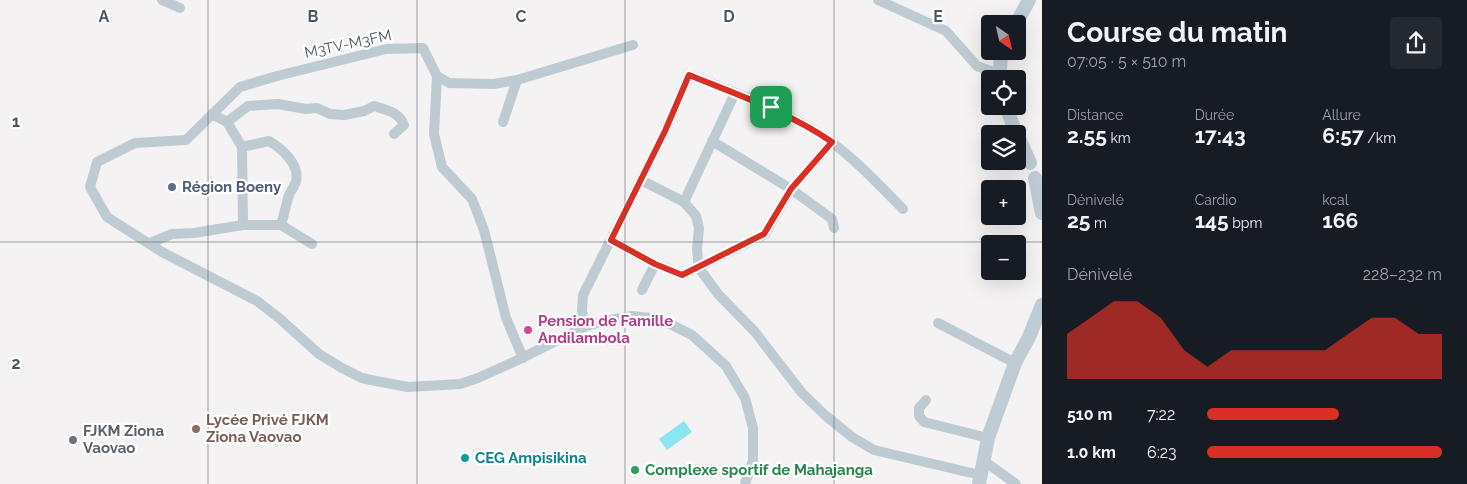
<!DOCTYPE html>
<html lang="fr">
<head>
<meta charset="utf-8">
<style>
	body { margin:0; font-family:Raleway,sans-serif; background:#242831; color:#f1f3f6; height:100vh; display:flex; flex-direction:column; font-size:19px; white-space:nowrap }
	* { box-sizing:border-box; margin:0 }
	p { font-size:16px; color:#9ea1a6 }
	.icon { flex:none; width:28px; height:28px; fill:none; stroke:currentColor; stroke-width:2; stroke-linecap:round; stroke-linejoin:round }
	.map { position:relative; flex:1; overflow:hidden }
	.drawer { display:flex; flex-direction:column; background:#171b24; width:425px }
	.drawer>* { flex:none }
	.needle { width:32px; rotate:146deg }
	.fabs { position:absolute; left:981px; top:15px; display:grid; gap:10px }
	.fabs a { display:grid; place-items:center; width:45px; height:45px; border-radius:5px; background:#171b24; box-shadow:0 5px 20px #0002; font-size:25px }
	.pin { position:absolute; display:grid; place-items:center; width:42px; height:42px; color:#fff; margin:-21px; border-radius:10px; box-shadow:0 2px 8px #0006 }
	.round { display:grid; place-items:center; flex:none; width:52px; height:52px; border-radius:5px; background:#242831 }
	.summary { display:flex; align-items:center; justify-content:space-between; height:85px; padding:0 25px }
	h1 { font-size:28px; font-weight:700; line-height:38px }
	.stats { display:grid; grid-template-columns:repeat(3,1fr); gap:8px; height:85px; padding:5px 25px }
	.stats div { display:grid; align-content:center }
	.stats b { font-size:21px; font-weight:700 }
	.stats small { font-size:14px; font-weight:400 }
	.stats p { font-size:14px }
	.chart { height:140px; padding:10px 25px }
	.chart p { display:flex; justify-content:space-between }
	.chart svg { width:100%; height:90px; margin-top:5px; fill:#d93025; opacity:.7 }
	ul { padding:0 25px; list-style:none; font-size:16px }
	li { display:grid; grid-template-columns:80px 60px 1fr; align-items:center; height:38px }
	li i { height:12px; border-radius:6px; background:#d93025 }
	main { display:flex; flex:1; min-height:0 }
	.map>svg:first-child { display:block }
	.water { fill:#8ce6f1 }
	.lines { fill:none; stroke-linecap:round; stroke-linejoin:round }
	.minor { stroke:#bfcbd2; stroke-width:10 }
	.secondary { stroke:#bfccd6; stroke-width:14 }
	.route-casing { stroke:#fff; stroke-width:10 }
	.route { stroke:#d93025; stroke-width:6 }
	.grid { fill:none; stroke:#495861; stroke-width:1; stroke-opacity:0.55 }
	.service-dot { fill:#5c6f8a; stroke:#fff; stroke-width:2 }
	.hotel-dot { fill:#d1479c; stroke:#fff; stroke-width:2 }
	.education-dot { fill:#8d6e63; stroke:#fff; stroke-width:2 }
	.worship-dot { fill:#6b7280; stroke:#fff; stroke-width:2 }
	.culture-dot { fill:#0f9aa8; stroke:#fff; stroke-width:2 }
	.leisure-dot { fill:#2e9e5b; stroke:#fff; stroke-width:2 }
	.labels { text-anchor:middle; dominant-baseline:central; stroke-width:4.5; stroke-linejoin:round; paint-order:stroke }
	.street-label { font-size:15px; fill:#495861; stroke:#fff }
	.service-label { font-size:15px; font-weight:bold; fill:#4e5e75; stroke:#fff; text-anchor:start }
	.hotel-label { font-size:15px; font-weight:bold; fill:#b23c85; stroke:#fff; text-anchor:start }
	.education-label { font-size:15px; font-weight:bold; fill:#785e54; stroke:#fff; text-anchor:start }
	.worship-label { font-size:15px; font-weight:bold; fill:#5b616d; stroke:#fff; text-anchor:start }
	.culture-label { font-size:15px; font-weight:bold; fill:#0d838f; stroke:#fff; text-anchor:start }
	.leisure-label { font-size:15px; font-weight:bold; fill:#27864d; stroke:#fff; text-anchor:start }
	.grid-label { font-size:16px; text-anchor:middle; font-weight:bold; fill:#495861; stroke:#fff; stroke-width:4.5; stroke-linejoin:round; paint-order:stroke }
</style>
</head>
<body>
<main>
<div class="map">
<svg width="1042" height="484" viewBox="0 0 1042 484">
	<rect width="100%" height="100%" fill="#f4f2f2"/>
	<polygon class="water" points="684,421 692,432 667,450 659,439"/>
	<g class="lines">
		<g class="minor">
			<polyline points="162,0 180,8"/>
			<polyline points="878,0 946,31 977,66 999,74"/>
			<polyline points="633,45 517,80 494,84 449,83 437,76 423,48 386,49 277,76 240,87 186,140 135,143 97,162 90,187 107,217 162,252 257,301 279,318 319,354 342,368 362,378 376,381 408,387 460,384 478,378 520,359 584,327 604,321 632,316 660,319 692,335 726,366 745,398 753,428 753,460 745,484"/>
			<polyline points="437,76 434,134 442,167 472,199 484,230 506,318 523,358"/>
			<path d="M212,114L227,122L242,147L269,141C281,148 300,164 296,181C295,186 291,190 289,195C286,205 284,215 281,225L312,244"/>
			<path d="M227,122L248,106L278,104L306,109L317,108L330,114L344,115L364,111L374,106C387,110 399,112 404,125L394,134"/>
			<polyline points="503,122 517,80"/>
			<polyline points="712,141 791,189 832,219 834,228"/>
			<polyline points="242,147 243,225"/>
			<polyline points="641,180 684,202 696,216 699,228 697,250 699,268 718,294 755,332 802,393 826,416 852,437 874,450 980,475"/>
			<polyline points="684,202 735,93"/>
			<polyline points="611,240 655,264 682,275 765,234 791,189 832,142"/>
			<polyline points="150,243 172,234 194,233 243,225 281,225"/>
			<polyline points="642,290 655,264"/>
			<polyline points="938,323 1015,363"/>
			<path d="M584,327L582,311L583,295L665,131L689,75C730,91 773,106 812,129C846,149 875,181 903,209"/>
			<polyline points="926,400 919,408 919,416 924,422 988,438"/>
			<polyline points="984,461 1016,484"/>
		</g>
		<g class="secondary">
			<polyline points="1016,24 1029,0"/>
			<polyline points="999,79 1001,58 1004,51"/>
			<polyline points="1006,106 1016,134"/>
			<polyline points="1018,136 1030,163"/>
			<polyline points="1035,178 1042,213"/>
			<polyline points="979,484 988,438 1015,363 1029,337 1042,305"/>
		</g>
	</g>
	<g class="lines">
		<defs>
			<path id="route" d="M689,75C738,95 788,112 832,142L791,189L764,234L682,275L655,264L611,240L665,131Z"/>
		</defs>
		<use href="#route" class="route-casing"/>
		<use href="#route" class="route"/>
	</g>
	<path class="grid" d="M208,0V484M417,0V484M625,0V484M834,0V484M0,242H1042"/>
	<circle class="service-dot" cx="172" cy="187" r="5"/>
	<circle class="hotel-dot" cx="528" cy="330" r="5"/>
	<circle class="education-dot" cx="196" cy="429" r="5"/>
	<circle class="worship-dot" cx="73" cy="440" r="5"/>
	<circle class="culture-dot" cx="465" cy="458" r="5"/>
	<circle class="leisure-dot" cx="635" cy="470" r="5"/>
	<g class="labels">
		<g class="street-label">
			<text transform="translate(348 44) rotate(-12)">M3TV-M3FM</text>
		</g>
		<g class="service-label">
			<text x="182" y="187">Région Boeny</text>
		</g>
		<g class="hotel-label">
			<text x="538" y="321">Pension de Famille<tspan x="538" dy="17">Andilambola</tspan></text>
		</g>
		<g class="education-label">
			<text x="206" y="420">Lycée Privé FJKM<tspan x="206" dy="17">Ziona Vaovao</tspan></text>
		</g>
		<g class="worship-label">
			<text x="83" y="431">FJKM Ziona<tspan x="83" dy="17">Vaovao</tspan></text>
		</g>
		<g class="culture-label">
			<text x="475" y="458">CEG Ampisikina</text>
		</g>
		<g class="leisure-label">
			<text x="645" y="470">Complexe sportif de Mahajanga</text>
		</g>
	</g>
	<g class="grid-label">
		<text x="104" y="22">A</text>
		<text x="313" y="22">B</text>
		<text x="521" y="22">C</text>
		<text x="729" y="22">D</text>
		<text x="938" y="22">E</text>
		<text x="16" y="127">1</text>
		<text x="16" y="369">2</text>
	</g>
</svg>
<div class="fabs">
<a><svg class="needle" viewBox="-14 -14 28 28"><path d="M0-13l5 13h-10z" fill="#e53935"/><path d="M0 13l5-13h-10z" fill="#9ea1a6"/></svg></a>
<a><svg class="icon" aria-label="locate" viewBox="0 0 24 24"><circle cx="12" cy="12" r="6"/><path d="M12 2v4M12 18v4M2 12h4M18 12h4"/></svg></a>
<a><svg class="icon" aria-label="layers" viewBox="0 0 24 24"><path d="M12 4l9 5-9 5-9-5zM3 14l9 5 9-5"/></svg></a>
<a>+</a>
<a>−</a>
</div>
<div class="pin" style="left:771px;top:107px;background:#1e9e55"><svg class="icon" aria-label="arrive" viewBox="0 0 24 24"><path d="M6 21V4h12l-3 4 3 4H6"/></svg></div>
</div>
<section class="drawer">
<div class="summary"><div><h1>Course du matin</h1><p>07:05 · 5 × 510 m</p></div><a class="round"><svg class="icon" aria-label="share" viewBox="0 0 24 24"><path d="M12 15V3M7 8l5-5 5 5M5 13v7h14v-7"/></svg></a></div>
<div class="stats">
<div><p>Distance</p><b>2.55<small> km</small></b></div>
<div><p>Durée</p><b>17:43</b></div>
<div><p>Allure</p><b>6:57<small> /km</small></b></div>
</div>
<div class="stats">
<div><p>Dénivelé</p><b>25<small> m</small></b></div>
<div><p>Cardio</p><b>145<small> bpm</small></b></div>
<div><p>kcal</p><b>166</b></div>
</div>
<div class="chart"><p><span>Dénivelé</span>228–232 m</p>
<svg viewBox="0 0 160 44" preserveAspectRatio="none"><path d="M0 44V22L10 14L20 6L30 6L40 14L50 30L60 38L70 30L80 30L90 30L100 30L110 30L120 22L130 14L140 14L150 22L160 22V44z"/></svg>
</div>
<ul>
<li><b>510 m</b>7:22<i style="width:56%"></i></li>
<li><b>1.0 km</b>6:23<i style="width:100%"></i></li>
</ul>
</section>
</main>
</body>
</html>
